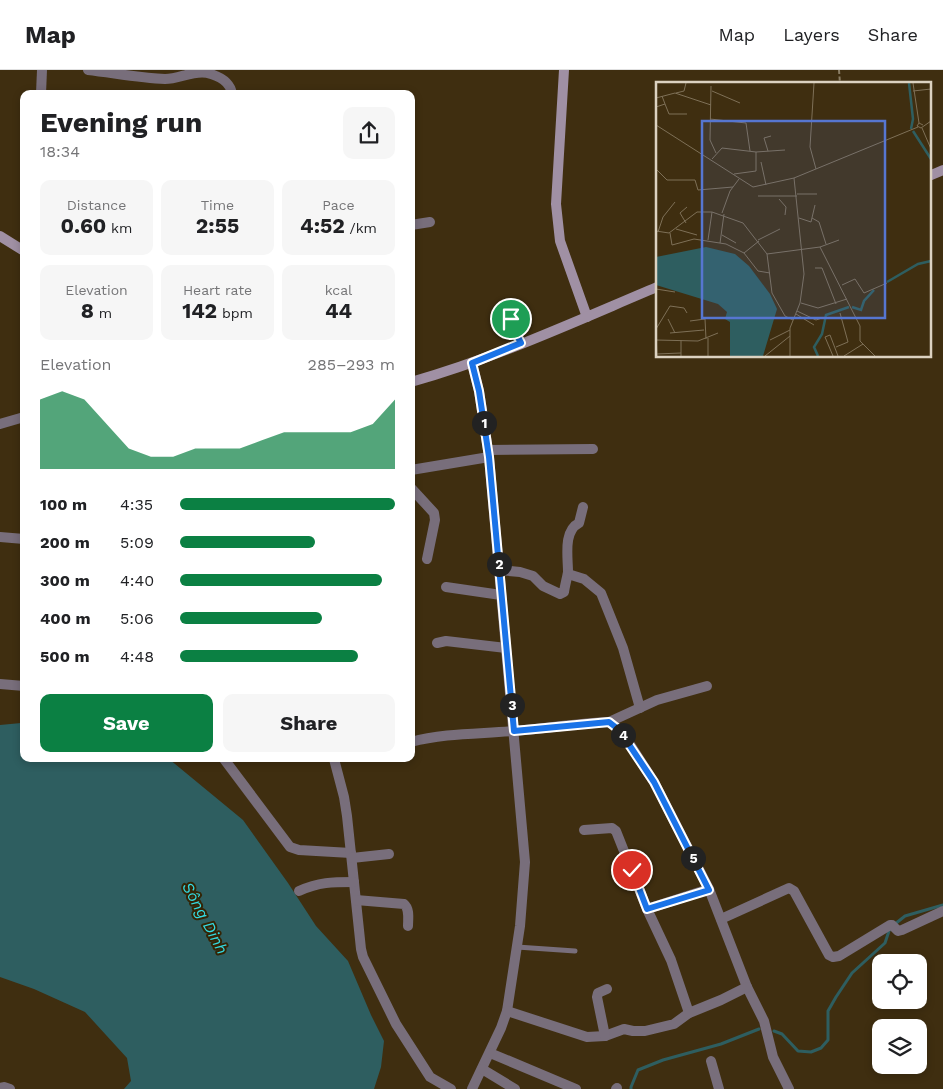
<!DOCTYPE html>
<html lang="en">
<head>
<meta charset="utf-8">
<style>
	body { margin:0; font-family:"Work Sans",sans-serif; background:#f6f6f6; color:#202124; height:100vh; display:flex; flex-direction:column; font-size:19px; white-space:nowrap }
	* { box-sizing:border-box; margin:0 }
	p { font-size:16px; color:#757577 }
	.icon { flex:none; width:28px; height:28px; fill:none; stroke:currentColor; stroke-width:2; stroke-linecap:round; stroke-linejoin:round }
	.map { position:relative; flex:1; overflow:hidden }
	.panel { position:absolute; left:20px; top:20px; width:395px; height:672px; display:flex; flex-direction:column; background:#fff; border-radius:10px; box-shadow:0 2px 8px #0003 }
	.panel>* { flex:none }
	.buttons { position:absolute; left:872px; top:884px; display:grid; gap:10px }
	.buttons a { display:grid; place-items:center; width:55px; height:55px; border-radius:10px; background:#fff; box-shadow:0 2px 8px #0003; font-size:25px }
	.pin { position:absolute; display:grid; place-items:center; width:42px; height:42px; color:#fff; margin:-21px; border:2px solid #fff; border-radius:50%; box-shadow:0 1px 5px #0007 }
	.km { position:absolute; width:25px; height:25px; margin:-12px; border-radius:50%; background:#222; color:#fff; font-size:14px; line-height:25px; text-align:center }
	.round { display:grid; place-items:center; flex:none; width:52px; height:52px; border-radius:10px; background:#f6f6f6 }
	.overview { display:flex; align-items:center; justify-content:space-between; height:85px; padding:0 20px }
	h1 { font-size:28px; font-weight:700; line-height:38px }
	.stats { display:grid; grid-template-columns:repeat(3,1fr); gap:8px; height:85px; padding:5px 20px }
	.stats div { display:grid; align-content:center; border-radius:10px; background:#f6f6f6; text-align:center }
	.stats b { font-size:21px; font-weight:700 }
	.stats small { font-size:14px; font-weight:400 }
	.stats p { font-size:14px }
	.chart { height:140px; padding:10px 20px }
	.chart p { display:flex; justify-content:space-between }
	.chart svg { width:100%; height:90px; margin-top:5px; fill:#0b8043; opacity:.7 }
	.cta { display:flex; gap:10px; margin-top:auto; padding:10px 20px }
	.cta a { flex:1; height:58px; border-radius:10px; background:#0b8043; color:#fff; font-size:20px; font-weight:700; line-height:58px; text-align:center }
	.cta a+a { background:#f6f6f6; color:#202124 }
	ul { padding:0 20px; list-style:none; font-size:16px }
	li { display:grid; grid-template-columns:80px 60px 1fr; align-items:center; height:38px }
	li i { height:12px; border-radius:6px; background:#0b8043 }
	header { display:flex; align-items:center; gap:30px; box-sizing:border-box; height:70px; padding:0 25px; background:#fff; border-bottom:1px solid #e0e0e0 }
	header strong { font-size:24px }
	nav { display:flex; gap:28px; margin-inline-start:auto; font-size:18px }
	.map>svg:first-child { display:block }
	.water { fill:#2e5e60 }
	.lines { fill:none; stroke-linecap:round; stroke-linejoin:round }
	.stream { stroke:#2e5e60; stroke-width:3 }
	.path { stroke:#8a7d65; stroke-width:2; stroke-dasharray:4 2.5; stroke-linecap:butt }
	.lane { stroke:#786e7b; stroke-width:5 }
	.street { stroke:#786e7b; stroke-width:10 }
	.secondary { stroke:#a090a4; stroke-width:10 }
	.route-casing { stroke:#fff; stroke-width:10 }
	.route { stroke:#1a73e8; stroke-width:6 }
	.labels { text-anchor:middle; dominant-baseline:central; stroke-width:4; stroke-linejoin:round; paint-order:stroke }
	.water-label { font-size:16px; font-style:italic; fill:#33d9e1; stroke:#342405 }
	.inset-river { fill:none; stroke:#2e5e60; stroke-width:2.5 }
	.inset-road { fill:none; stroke:#7e7057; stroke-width:1 }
	.view { fill:#5676d1; fill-opacity:0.15; stroke:#5676d1; stroke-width:2.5 }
	.inset-edge { fill:none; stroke:#dcd2c1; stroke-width:2.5 }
</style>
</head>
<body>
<header>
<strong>Map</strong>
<nav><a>Map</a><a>Layers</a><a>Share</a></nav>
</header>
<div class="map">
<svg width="943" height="1019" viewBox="0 0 943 1019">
	<rect width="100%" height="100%" fill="#3f2e10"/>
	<polygon class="water" points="21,653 24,654 24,689 169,689 243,750 288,813 316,856 348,891 371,945 384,971 381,997 374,1019 124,1019 131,1011 127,988 85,942 34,919 0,907 0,655"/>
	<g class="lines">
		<g class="stream">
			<polyline points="774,961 782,964 798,981 811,982 821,978 828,970 828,941 836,927 852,903 885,873 890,858 905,846 943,835"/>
			<polyline points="631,1019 631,1017 638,1000 663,990 721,974 759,959"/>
		</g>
		<polyline class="path" points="839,0 840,14"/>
		<polyline class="lane" points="517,877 575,881"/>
		<g class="street">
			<path d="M88,0C114,3 140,8 165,9C179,9 194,0 207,3C219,6 230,11 232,24"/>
			<polyline points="41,24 42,0"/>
			<polyline points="411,155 430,152"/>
			<polyline points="516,244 511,249 510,253 521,273"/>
			<polyline points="472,293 479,321 489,387 525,792 520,856 507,941 501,958 472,1019"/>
			<polyline points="0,354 24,347"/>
			<polyline points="488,380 593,379"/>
			<polyline points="411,400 489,387"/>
			<polyline points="411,418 434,443 435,450 427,489"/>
			<polyline points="0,467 24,469"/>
			<path d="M499,500L520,502L533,506L543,516L560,524L564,522C565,515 567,508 568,502C568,487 563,461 579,453L583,437"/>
			<polyline points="568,504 584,509 601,523 623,578 640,638"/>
			<polyline points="446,517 501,525"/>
			<polyline points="437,573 446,571 506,578"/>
			<polyline points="0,614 24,616"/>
			<polyline points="609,652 657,630 707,616"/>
			<path d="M411,672C444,663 480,664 514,661C545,659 577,653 609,652L618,659L629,673L654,712L709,819L747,917L764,951L773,987L789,1019"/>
			<polyline points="224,689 290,777 299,780 351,783"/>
			<polyline points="334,689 344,727 347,746 361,879 363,887 396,954 430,1007 451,1019"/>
			<polyline points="584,760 612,758 616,761 647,839 671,890 689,943"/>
			<polyline points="352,788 389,784"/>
			<path d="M299,821C319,812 332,812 354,812"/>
			<path d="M356,830L404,834C410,839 408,849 408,856"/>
			<polyline points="647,839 709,819"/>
			<polyline points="721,849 789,818 794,821 829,885 833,887 839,886 890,855 892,855 898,861 902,860 943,841"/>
			<polyline points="507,941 587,967 605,966 624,959 633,961 645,961 674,954 689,943 721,930 747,917"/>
			<polyline points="605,966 597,927 598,923 607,919"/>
			<polyline points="490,983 576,1019"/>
			<polyline points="711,991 719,1019"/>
			<polyline points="482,999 515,1019"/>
			<polyline points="0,1018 4,1017 10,1019"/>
			<polyline points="616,1019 617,1018"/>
		</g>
		<g class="secondary">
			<polyline points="564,0 556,134 560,171 587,247"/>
			<polyline points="929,106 943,100"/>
			<polyline points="0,166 24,181"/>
			<path d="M411,312C496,288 576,251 657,217"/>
		</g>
	</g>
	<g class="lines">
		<defs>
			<polyline id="route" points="511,249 510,252 521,273 472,293 479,321 489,387 514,661 609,652 618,659 628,673 654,712 709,820 647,839 632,800"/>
		</defs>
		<use href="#route" class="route-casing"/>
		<use href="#route" class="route"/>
	</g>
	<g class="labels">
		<g class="water-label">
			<text transform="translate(205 848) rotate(62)">Sông Dinh</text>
		</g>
	</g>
	<g transform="translate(656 12)">
		<rect width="275" height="275" fill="#3f2e10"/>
		<path d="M50,165L79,172L93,184L114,212L121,227L107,274H74V240L69,237L71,230L62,222L0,203V175Z" fill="#2e5e60"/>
		<path class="inset-river" d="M253,1L257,37L255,47M257,49L275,77M231,200L262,182L275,179M196,225L205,228L208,219L218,208M162,274L158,265L166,252L170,233L193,225"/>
		<path class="inset-road" d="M158,1L154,65L160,87M257,1L263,41M55,4L54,58L60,71M56,9L84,21M257,9L275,7M20,11L28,9L30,1M0,16L19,11L55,23M9,22L13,32H31M0,25L9,22L6,14M54,37L90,41L94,69M0,43L97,105L138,96L262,45M267,43L263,41L261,44L265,46L275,39M266,46L275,67M112,69L108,56L115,54M56,77L66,66L100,70L129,68M105,80L110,103M0,87L11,98H39L42,108L77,105M78,92L100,89V70M141,112H161M102,114H141M123,117L130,125L129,133M66,131L74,109L83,97M143,136L155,140L159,123M156,136L163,140L170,162M30,141L24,131L31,125M20,147L41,153M0,149L13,151L41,130H56L87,141L111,172L164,165L204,244V259L219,274M2,150L7,135L19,120M14,151L16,163L38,157L70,162L88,171L102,189L114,191M66,153L80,161M52,158L56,130M102,158L124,147M64,161L68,132M164,165L183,158M88,171L103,159M111,172L116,211L129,234L137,238M159,186H166L180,222M186,203L199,197L208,211L231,201M0,207L19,210M145,221L162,226L191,217M141,229L160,238L166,236M140,232L158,243M12,237L19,251M34,239L49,237L50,257M0,247L14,224L28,226L31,231M0,251L1,274M14,251L48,248M0,258L42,259L62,251M25,258V274M114,258L134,248M180,265L192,260L184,231M0,272L25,271M52,274V256M109,274L134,254M134,274V246L144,221L148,192L138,96M177,274L169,255L174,253L182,274M188,274L207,262"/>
		<path class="view" d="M46,39H229V236H46Z"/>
		<rect width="275" height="275" class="inset-edge"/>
	</g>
</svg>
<div class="buttons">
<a><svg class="icon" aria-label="locate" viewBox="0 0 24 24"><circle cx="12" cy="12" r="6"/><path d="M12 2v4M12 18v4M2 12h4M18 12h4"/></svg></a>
<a><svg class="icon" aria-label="layers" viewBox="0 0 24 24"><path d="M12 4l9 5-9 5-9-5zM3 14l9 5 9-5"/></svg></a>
</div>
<div class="pin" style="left:511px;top:249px;background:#1e9e55"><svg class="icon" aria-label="arrive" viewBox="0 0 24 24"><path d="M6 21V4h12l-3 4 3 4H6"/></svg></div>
<div class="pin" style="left:632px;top:800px;background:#d93025"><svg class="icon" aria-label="check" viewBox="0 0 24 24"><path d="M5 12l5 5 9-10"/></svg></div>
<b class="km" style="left:484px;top:353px">1</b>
<b class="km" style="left:499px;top:494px">2</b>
<b class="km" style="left:512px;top:635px">3</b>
<b class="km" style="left:623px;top:665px">4</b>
<b class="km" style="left:693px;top:788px">5</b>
<section class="panel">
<div class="overview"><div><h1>Evening run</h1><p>18:34</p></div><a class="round"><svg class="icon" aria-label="share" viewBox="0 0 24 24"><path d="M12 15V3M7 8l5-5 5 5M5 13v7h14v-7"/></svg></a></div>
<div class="stats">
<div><p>Distance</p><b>0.60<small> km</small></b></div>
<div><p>Time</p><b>2:55</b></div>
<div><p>Pace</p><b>4:52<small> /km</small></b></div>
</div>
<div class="stats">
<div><p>Elevation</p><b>8<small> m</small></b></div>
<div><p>Heart rate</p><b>142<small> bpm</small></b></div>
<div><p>kcal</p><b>44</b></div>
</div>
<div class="chart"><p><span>Elevation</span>285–293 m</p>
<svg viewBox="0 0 160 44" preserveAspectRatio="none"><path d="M0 44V10L10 6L20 10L30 22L40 34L50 38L60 38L70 34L80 34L90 34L100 30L110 26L120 26L130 26L140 26L150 22L160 10V44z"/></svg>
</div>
<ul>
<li><b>100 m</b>4:35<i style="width:100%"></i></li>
<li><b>200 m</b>5:09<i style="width:63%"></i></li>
<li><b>300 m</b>4:40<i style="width:94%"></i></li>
<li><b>400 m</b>5:06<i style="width:66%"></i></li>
<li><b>500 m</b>4:48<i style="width:83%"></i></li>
</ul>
<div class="cta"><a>Save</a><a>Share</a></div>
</section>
</div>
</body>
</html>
